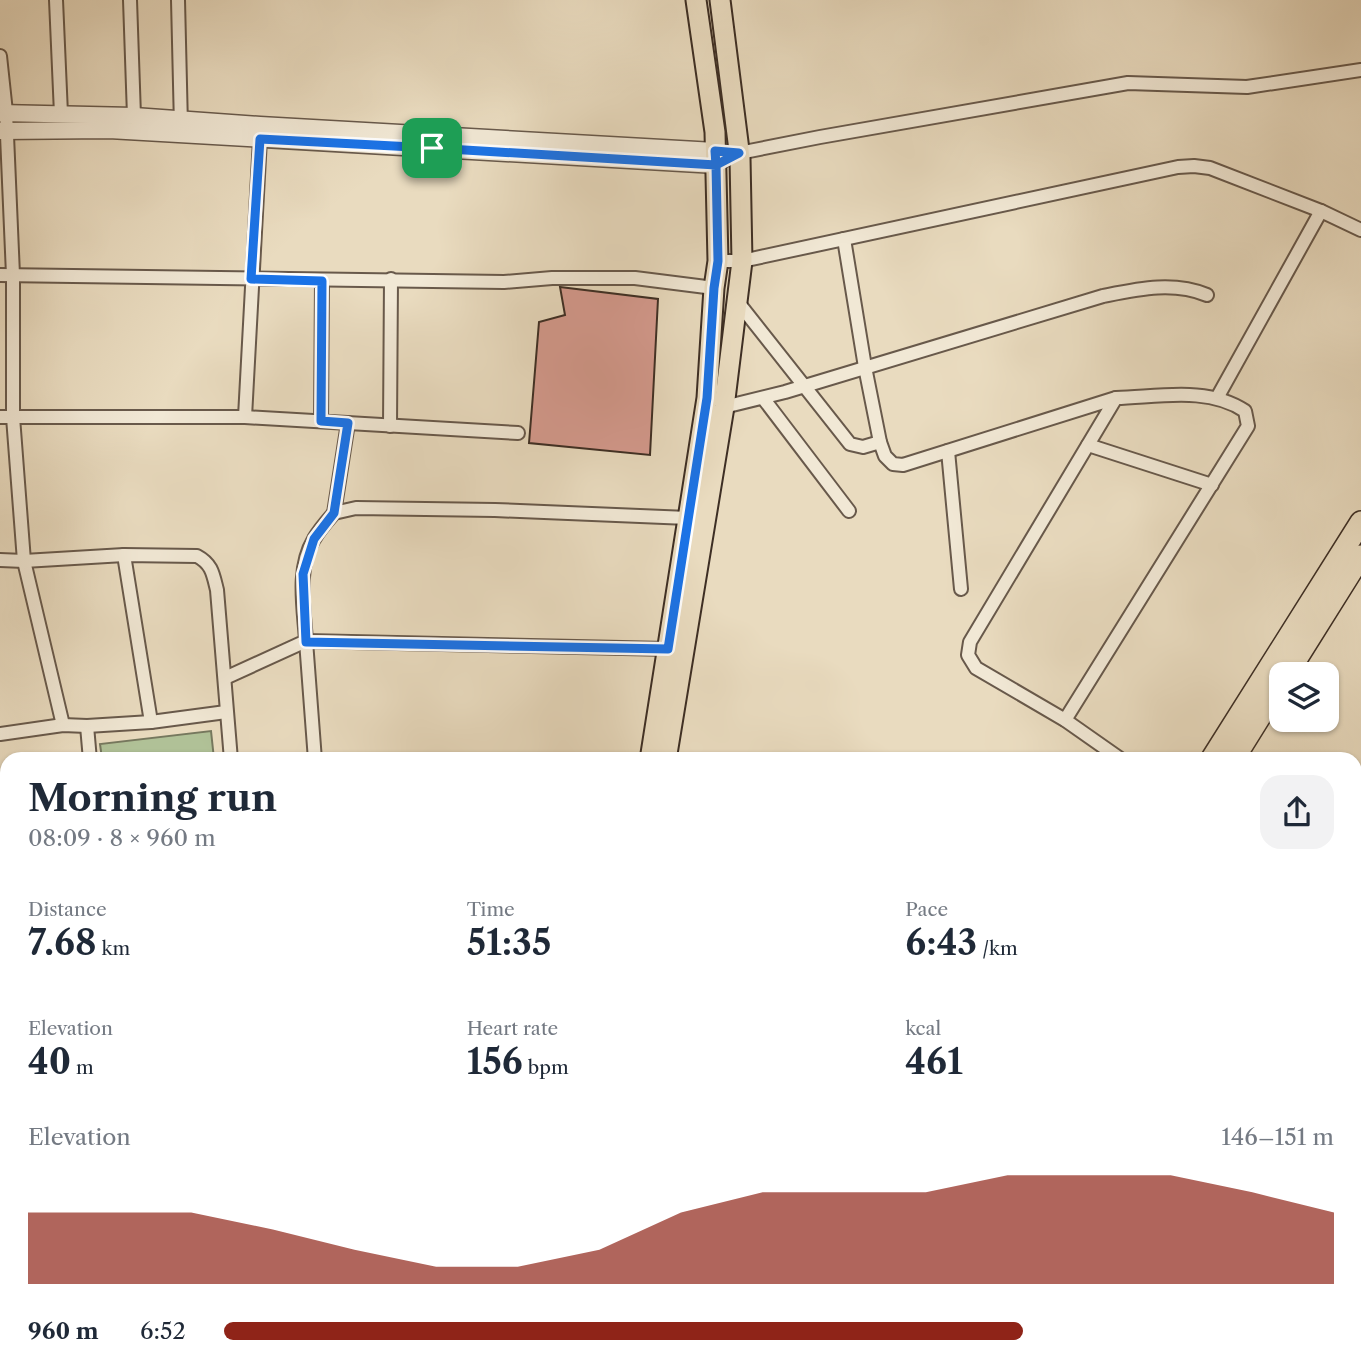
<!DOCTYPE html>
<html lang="en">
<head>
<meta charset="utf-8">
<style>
	body { margin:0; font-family:"Libre Caslon Text",serif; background:#f2f2f3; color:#1f2937; height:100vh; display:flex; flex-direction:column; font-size:26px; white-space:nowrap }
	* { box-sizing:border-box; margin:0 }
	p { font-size:23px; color:#747a83 }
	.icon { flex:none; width:38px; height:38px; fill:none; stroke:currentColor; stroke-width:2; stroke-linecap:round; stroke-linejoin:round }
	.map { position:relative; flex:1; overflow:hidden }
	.panel { position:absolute; left:0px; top:752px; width:1362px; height:620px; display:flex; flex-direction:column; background:#fff; border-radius:21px 21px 0 0; box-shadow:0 2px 5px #0004 }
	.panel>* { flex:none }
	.fabs { position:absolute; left:1269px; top:662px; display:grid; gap:14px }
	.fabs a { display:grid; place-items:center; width:70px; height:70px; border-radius:14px; background:#fff; box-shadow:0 2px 5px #0004; font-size:35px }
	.pin { position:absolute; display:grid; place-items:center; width:60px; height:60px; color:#fff; margin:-30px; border-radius:14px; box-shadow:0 4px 10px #0006 }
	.round { display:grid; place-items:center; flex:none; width:74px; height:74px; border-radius:21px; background:#f2f2f3 }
	.summary { display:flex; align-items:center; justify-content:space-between; height:119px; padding:0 28px }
	h1 { font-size:38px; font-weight:700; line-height:52px }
	.metrics { display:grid; grid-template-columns:repeat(3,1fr); gap:10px; height:119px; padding:7px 28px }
	.metrics div { display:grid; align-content:center }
	.metrics b { font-size:35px; font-weight:700 }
	.metrics small { font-size:19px; font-weight:400 }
	.metrics p { font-size:19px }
	.chart { height:196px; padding:14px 28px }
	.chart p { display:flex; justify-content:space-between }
	.chart svg { width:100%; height:126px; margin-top:7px; fill:#8f2418; opacity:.7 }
	ul { padding:0 28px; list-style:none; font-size:23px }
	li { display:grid; grid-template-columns:112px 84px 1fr; align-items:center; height:52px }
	li i { height:18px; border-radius:9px; background:#8f2418 }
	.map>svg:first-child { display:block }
	.green { fill:#b0c197; stroke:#76785e; stroke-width:2 }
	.building { fill:#d59a8e; stroke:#3d2e24; stroke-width:2 }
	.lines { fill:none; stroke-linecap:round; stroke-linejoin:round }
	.minor-casing { stroke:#68594b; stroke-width:16 }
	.tertiary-casing { stroke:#68594b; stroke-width:19 }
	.primary-casing { stroke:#3d2e24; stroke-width:23 }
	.trunk-casing { stroke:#3d2e24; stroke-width:24 }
	.minor { stroke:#f1e8d5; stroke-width:12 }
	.tertiary { stroke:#f1e8d5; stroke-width:16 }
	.primary { stroke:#e9dbbf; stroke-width:19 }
	.trunk { stroke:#e9dbbf; stroke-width:21 }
	.route-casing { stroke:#fff; stroke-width:14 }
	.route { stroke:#1a73e8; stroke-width:9 }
</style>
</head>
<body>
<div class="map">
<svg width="1361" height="1372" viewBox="0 0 1361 1372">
	<rect width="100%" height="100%" fill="#e9dbbf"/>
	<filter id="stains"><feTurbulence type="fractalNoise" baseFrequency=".00286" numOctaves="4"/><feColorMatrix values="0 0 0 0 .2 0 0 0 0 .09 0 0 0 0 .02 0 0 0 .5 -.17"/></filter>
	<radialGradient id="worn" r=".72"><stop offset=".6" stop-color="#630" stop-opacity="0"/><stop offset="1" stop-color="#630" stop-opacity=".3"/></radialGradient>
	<polygon class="green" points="211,731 214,759 102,759 100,744"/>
	<polygon class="building" points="560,287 658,299 650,455 529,443 539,322 565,315"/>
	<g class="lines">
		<defs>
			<g id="minor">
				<polyline points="56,0 61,114"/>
				<polyline points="130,0 134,116"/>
				<polyline points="178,0 181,126"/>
				<polyline points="0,56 6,112 13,275 13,417 24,561 63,725"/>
				<polyline points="715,151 739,153 716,165"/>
				<polyline points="739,153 820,137 1128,83 1247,87 1361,70"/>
				<polyline points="844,239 865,367 880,442 885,456 893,464 903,465 1116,398 970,642 968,655 976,668 1065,720 1122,760"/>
				<polyline points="718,261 742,261 1178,167 1194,166 1210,168 1321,211 1361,230"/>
				<polyline points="0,275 504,282 552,278 635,278 714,288"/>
				<polyline points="737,301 850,444 863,447 880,442"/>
				<polyline points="763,398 849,511"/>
				<polyline points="1217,398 1321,211"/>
				<path d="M724,407L785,392L1103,296C1138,289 1173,281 1207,295"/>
				<polyline points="0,417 245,417 518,433"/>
				<polyline points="245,417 260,139"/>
				<polyline points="321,421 322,281"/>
				<polyline points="390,426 391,279"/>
				<polyline points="1088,445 1212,485"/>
				<polyline points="948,451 961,589"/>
				<polyline points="334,513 348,423"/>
				<polyline points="124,555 151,722"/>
				<path d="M0,560L24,561L124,555L197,556C212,564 213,574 217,590L231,760"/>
				<path d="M225,678L306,641C304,608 296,569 314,539C319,530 327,521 334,513L356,508L495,510L688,518"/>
				<path d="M1065,720L1248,426L1245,411C1208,386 1158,397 1116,398"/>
				<polyline points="87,726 90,760"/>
				<polyline points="0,734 63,725 87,726 151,722 226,712"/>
				<polyline points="315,760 306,641 668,649"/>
				<polyline points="1354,837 1361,840"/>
				<polyline points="0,875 7,896"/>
				<polyline points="0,927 7,927"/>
				<polyline points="0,1149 7,1150"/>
				<polyline points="1354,1188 1361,1186"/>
				<polyline points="59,1365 61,1372"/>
				<polyline points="264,1365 264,1372"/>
				<polyline points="347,1372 347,1365"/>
			</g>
			<g id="tertiary">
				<polyline points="0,113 134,116 260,125 715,151"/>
				<polyline points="0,131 109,130 716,165"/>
				<polyline points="0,1276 7,1272"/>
				<polyline points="0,1292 7,1287"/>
			</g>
			<g id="primary">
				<polyline points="650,760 707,398 714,288 718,261 715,132 696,0"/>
				<polyline points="666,760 724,407 742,261 740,158 720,0"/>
				<polyline points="1354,1292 1361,1311"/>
				<polyline points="1354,1330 1361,1350"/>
				<polyline points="740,1365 740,1372"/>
			</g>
			<g id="trunk">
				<polyline points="1287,674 1361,556"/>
				<polyline points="1211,760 1361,522"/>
				<polyline points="1233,760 1281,683"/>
				<polyline points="824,1372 829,1365"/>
				<polyline points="849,1372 853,1365"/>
			</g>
		</defs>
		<use href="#minor" class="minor-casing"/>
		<use href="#tertiary" class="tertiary-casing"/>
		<use href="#primary" class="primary-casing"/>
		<use href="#trunk" class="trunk-casing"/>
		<use href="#minor" class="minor"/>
		<use href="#tertiary" class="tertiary"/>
		<use href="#primary" class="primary"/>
		<use href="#trunk" class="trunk"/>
	</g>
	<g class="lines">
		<defs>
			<polyline id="route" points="432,148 260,139 251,279 322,281 321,421 348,423 334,513 314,539 303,574 306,642 668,649 707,398 714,288 718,261 716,165 739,153 715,151 716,165 432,148"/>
		</defs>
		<use href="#route" class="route-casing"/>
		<use href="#route" class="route"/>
	</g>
	<rect width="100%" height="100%" filter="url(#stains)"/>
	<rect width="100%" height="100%" fill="url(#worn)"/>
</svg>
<div class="fabs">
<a><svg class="icon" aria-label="layers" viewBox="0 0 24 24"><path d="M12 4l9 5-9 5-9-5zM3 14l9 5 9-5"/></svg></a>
</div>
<div class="pin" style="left:432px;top:148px;background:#1e9e55"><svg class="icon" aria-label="arrive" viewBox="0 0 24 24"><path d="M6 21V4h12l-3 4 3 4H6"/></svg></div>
<section class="panel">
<div class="summary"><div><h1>Morning run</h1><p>08:09 · 8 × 960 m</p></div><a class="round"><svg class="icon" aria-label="share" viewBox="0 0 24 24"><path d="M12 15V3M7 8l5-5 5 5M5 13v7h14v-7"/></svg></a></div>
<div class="metrics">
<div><p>Distance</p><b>7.68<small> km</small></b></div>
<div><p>Time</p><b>51:35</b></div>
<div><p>Pace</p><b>6:43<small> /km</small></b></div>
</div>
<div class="metrics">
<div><p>Elevation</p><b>40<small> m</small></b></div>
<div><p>Heart rate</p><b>156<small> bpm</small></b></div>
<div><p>kcal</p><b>461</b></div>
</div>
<div class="chart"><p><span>Elevation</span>146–151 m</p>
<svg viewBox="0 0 160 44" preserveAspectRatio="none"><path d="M0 44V19L10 19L20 19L30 25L40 32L50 38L60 38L70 32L80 19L90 12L100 12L110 12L120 6L130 6L140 6L150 12L160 19V44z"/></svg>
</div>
<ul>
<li><b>960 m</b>6:52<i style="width:72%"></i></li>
</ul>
</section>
</div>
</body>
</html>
